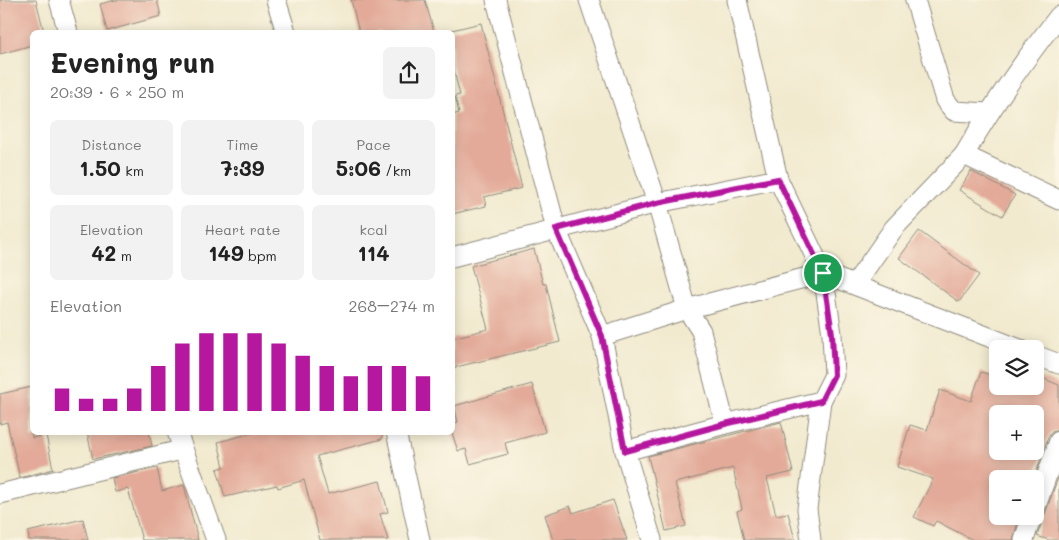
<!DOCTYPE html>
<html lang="en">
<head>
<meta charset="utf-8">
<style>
	body { margin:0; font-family:Mali,sans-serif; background:#f2f2f2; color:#222; height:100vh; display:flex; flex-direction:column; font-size:19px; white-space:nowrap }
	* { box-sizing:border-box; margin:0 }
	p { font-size:16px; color:#767676 }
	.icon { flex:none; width:28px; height:28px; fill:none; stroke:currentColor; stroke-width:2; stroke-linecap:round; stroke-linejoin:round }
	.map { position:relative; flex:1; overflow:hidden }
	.details { position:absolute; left:30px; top:30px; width:425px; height:405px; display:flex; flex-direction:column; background:#fff; border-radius:8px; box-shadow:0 2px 12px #0003 }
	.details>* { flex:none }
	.tools { position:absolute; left:989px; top:340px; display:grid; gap:10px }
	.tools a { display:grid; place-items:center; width:55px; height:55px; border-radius:8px; background:#fff; box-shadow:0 2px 12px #0003; font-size:25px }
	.pin { position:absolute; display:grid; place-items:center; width:42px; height:42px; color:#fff; margin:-21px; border:2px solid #fff; border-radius:50%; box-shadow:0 1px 5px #0007 }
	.round { display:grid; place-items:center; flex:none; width:52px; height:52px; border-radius:8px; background:#f2f2f2 }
	.overview { display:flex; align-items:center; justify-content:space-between; height:85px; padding:0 20px }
	h1 { font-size:28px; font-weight:700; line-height:38px }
	.stats { display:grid; grid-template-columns:repeat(3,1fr); gap:8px; height:85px; padding:5px 20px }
	.stats div { display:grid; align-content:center; border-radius:8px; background:#f2f2f2; text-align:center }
	.stats b { font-size:21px; font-weight:700 }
	.stats small { font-size:14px; font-weight:400 }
	.stats p { font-size:14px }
	.chart { height:140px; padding:10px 20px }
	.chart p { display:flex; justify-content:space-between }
	.chart svg { width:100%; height:90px; margin-top:5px; stroke:#b5179e; stroke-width:6 }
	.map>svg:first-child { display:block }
	.building { fill:#e3aa99; fill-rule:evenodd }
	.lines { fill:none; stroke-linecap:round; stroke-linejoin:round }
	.street-casing { stroke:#8e8a7d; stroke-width:21 }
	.street { stroke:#fff; stroke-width:19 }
	.route-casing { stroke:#fff; stroke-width:10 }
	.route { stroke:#b5179e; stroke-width:6 }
</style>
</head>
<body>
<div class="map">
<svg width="1059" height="540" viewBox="0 0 1059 540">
	<rect width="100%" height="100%" fill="#fcf5e5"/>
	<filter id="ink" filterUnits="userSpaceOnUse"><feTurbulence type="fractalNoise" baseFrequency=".02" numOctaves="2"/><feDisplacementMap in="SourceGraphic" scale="10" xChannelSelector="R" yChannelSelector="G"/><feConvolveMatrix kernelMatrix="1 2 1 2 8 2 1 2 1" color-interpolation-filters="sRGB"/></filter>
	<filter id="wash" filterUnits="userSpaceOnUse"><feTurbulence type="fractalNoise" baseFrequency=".0096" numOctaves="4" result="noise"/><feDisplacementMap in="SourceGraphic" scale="20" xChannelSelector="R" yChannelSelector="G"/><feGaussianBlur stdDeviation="1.12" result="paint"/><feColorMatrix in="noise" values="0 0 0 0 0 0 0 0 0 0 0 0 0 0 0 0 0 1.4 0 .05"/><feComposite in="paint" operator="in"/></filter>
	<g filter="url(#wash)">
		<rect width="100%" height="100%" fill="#f1eacf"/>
		<g id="blocks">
			<g class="building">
				<polygon points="0,0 36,0 44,32 32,32 32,45 0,54"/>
				<polygon points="115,0 157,0 161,16 107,31 100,4"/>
				<polygon points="351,0 425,0 434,32 359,32"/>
				<polygon points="481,23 522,188 484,197 486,206 452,214 452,115 459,113 455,96 460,95 452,63 452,30"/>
				<polygon points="971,171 1015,195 1002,216 959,190"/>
				<polygon points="919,231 979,275 959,302 899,258"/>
				<polygon points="534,249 543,284 546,284 560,342 452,368 452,338 488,329 471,266"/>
				<path d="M981,372L998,377V386H1035L1037,376L1059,385V430L1052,432L1048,437L1034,479H998V516H1020L1013,540H973L936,521L933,526L914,517L933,479L897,467L910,425L927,430L940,390L971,401ZM998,414H1035V451H998Z"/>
				<polygon points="532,384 545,432 505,443 508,454 470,464 466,449 458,451 452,433 452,424 458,422 454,406"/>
				<polygon points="32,387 32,438 46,435 53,469 20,478 7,422 0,424 0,394"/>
				<polygon points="781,422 793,472 767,478 776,515 788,513 795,540 744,540 737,511 742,509 733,468 675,483 686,526 666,531 648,456"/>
				<polygon points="87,432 149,432 152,446 93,459"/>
				<polygon points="256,432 382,432 382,439 317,456 328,494 380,481 388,512 380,514 388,540 320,540 304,480 278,488 277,485 225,497 217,469 224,467 218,442"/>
				<polygon points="157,468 162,491 184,485 198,540 142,540 128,489 115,492 112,478"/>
				<polygon points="1059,475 1059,540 1049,540 1037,536"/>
				<polygon points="613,500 627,540 553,540 545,515 570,506 573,513"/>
				<polygon points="83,519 88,540 29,540 28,532"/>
			</g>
		</g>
	</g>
	<g filter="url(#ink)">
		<use href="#blocks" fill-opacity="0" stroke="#8e8a7d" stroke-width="1"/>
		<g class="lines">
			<defs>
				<g id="street">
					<polyline points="59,0 68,32"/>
					<polyline points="276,0 286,32"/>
					<polyline points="496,0 556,229 602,336 625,451 652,540"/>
					<polyline points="589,0 657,203 687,309 701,331 725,424"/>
					<polyline points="737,0 778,179 823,273 1020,349"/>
					<polyline points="915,0 945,100 954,111 988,113"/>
					<path d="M964,155C992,106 1023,61 1059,16"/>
					<polyline points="452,257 657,203 778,179"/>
					<polyline points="855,284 894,228 964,155 1059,200"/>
					<polyline points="602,336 687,309 823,273 832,334 834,375 821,401 807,509 811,540"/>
					<polyline points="1035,355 1059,364"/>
					<polyline points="177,432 216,540"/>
					<polyline points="396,432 420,540"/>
					<polyline points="625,451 725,424 821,401"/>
					<polyline points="0,494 181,450"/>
					<polyline points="1035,509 1059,441"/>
					<polyline points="1024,540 1032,516"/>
				</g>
			</defs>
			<use href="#street" class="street-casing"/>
			<use href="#street" class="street"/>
		</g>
	</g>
	<g class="lines" filter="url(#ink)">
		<defs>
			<polygon id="route" points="778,179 823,273 832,334 834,375 821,401 725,424 625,451 602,336 556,229 657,203"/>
		</defs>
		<use href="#route" class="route-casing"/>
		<use href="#route" class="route"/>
	</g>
</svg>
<div class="tools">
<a><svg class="icon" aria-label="layers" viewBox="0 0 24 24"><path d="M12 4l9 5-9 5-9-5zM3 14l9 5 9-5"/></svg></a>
<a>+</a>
<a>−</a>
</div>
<div class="pin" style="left:823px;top:273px;background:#1e9e55"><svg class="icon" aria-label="arrive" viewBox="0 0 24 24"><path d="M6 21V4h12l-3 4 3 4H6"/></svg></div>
<section class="details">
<div class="overview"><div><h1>Evening run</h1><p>20:39 · 6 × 250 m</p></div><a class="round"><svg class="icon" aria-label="share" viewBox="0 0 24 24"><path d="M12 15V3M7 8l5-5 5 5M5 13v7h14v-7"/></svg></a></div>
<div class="stats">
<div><p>Distance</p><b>1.50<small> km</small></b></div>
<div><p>Time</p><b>7:39</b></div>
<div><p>Pace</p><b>5:06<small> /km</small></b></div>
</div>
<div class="stats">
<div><p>Elevation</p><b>42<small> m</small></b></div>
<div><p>Heart rate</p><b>149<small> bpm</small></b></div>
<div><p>kcal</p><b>114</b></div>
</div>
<div class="chart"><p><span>Elevation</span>268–274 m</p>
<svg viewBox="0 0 160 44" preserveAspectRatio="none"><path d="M5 44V33M15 44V38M25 44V38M35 44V33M45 44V22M55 44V11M65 44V6M75 44V6M85 44V6M95 44V11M105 44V17M115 44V22M125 44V27M135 44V22M145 44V22M155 44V27"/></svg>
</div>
</section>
</div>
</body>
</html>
